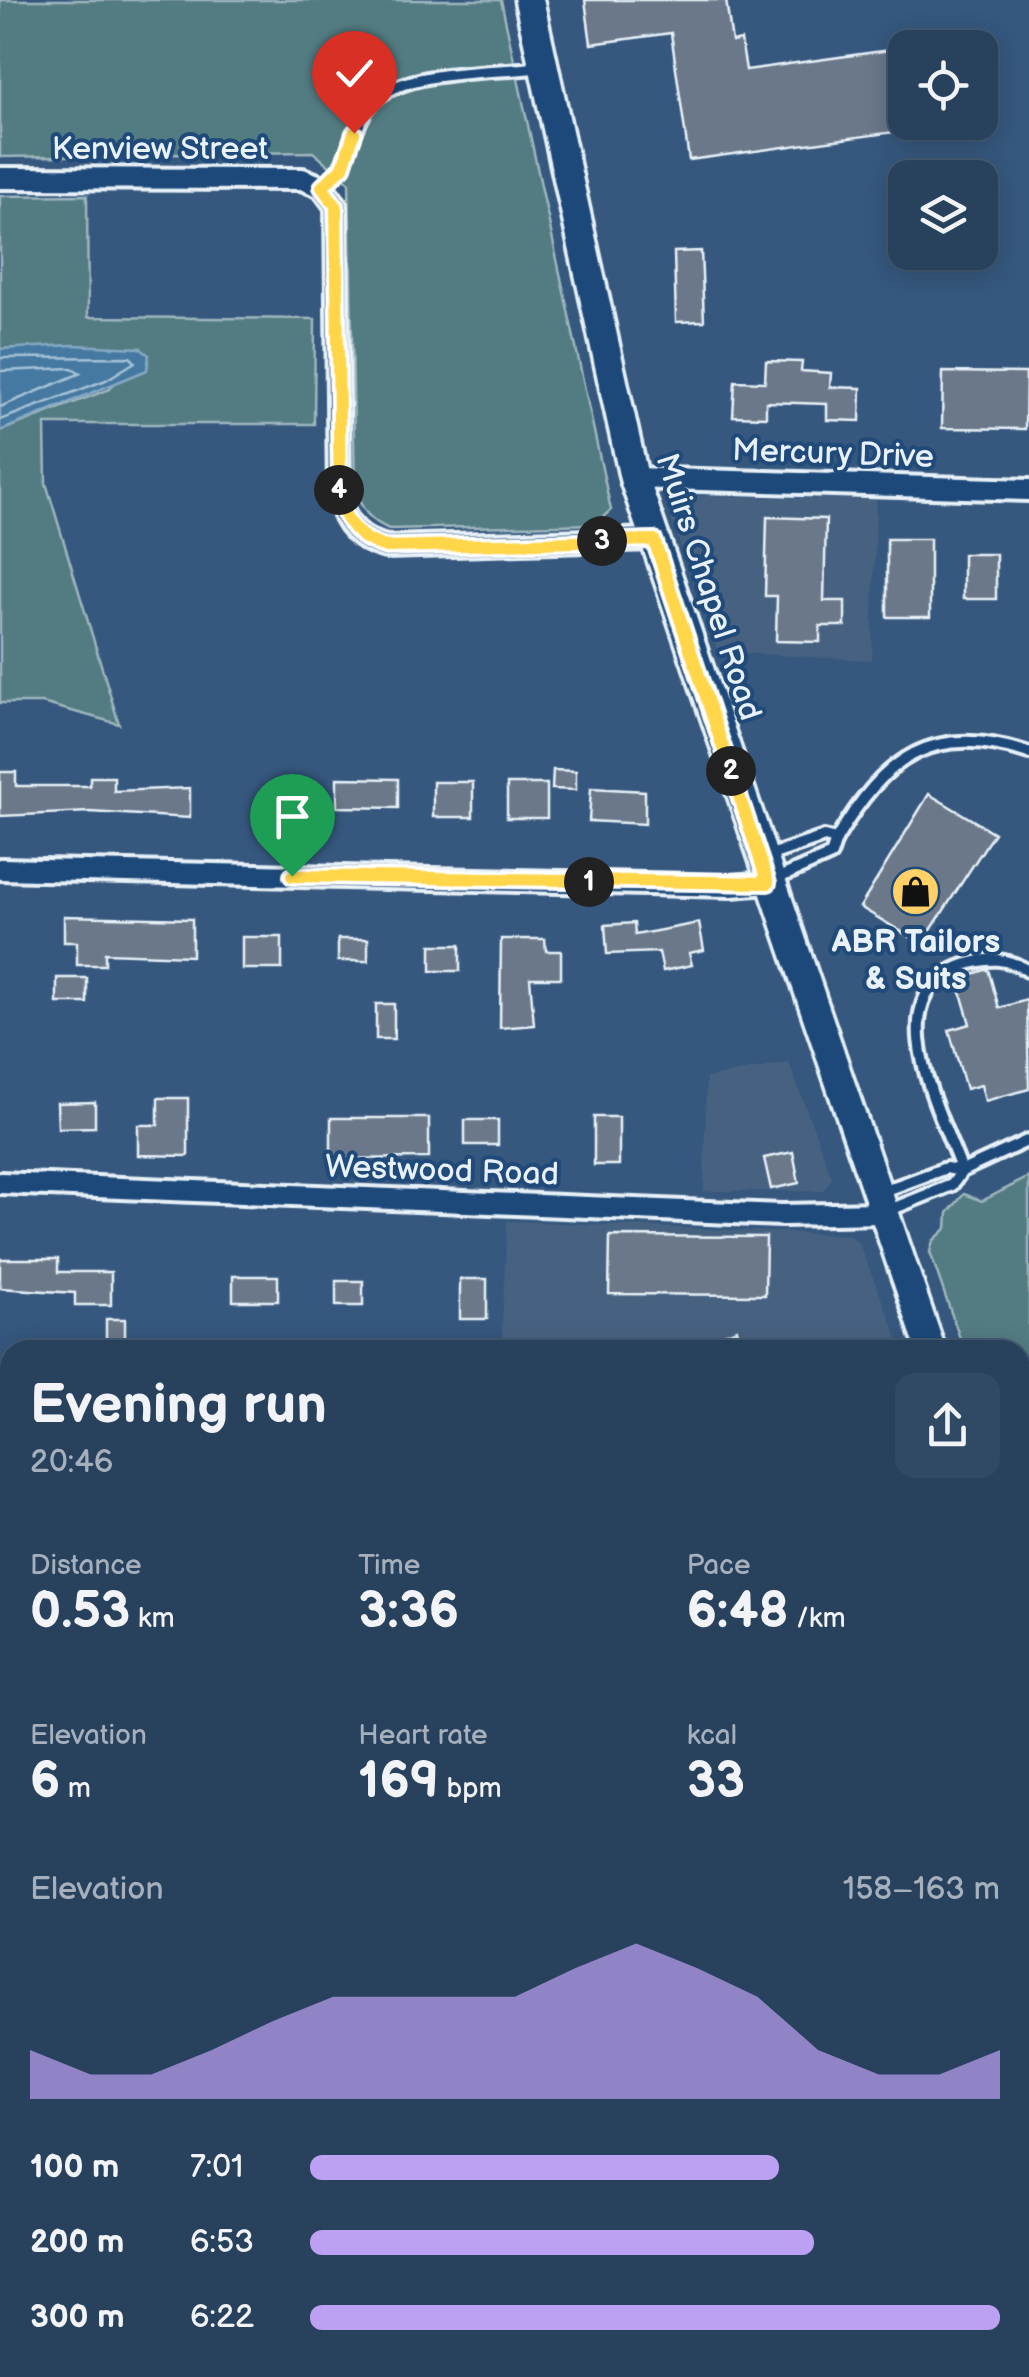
<!DOCTYPE html>
<html lang="en">
<head>
<meta charset="utf-8">
<style>
	body { margin:0; font-family:"Balsamiq Sans",sans-serif; background:#304964; color:#f1f3f6; height:100vh; display:flex; flex-direction:column; font-size:38px; white-space:nowrap }
	* { box-sizing:border-box; margin:0 }
	p { font-size:32px; color:#a5b0bc }
	.icon { flex:none; width:55px; height:55px; fill:none; stroke:currentColor; stroke-width:2; stroke-linecap:round; stroke-linejoin:round }
	.map { position:relative; flex:1; overflow:hidden }
	.sheet { position:absolute; left:0px; top:1340px; width:1030px; height:1038px; display:flex; flex-direction:column; background:#28425e; border-radius:30px 30px 0 0; box-shadow:0 5px 25px #0003,0 0 0 2px #445b73 }
	.sheet>* { flex:none }
	.tools { position:absolute; left:888px; top:30px; display:grid; gap:20px }
	.tools a { display:grid; place-items:center; width:110px; height:110px; border-radius:20px; background:#28425e; box-shadow:0 5px 25px #0003,0 0 0 2px #445b73; font-size:50px }
	.pin { position:absolute; display:grid; place-items:center; width:85px; height:85px; color:#fff; margin:-102px -42px; border-radius:50% 50% 50% 0; rotate:-45deg; box-shadow:0 0 10px #0007 }
	.pin .icon { rotate:45deg }
	.km { position:absolute; width:50px; height:50px; margin:-25px; border-radius:50%; background:#222; color:#fff; font-size:28px; line-height:50px; text-align:center }
	.round { display:grid; place-items:center; flex:none; width:105px; height:105px; border-radius:20px; background:#304964 }
	.overview { display:flex; align-items:center; justify-content:space-between; height:170px; padding:0 30px }
	h1 { font-size:55px; font-weight:800; line-height:75px }
	.figures { display:grid; grid-template-columns:repeat(3,1fr); gap:15px; height:170px; padding:10px 30px }
	.figures div { display:grid; align-content:center }
	.figures b { font-size:50px; font-weight:800 }
	.figures small { font-size:28px; font-weight:400 }
	.figures p { font-size:28px }
	.chart { height:280px; padding:20px 30px }
	.chart p { display:flex; justify-content:space-between }
	.chart svg { width:100%; height:180px; margin-top:10px; fill:#bca0f2; opacity:.7 }
	ul { padding:0 30px; list-style:none; font-size:32px }
	li { display:grid; grid-template-columns:160px 120px 1fr; align-items:center; height:75px }
	li i { height:25px; border-radius:12px; background:#bca0f2 }
	.map>svg:first-child { display:block }
	.built { fill:#466281 }
	.green { fill:#537b82; stroke:#9eb6bd; stroke-width:2.5 }
	.water { fill:#4479a1; stroke:#86a9c4; stroke-width:2.5 }
	.lines { fill:none; stroke-linecap:round; stroke-linejoin:round }
	.shore { stroke:#a6c1d5; stroke-width:2.5 }
	.building { fill:#6a7889; stroke:#e8f1f8; stroke-width:2.5 }
	.lane-casing { stroke:#e8f1f8; stroke-width:18 }
	.street-casing { stroke:#e8f1f8; stroke-width:28 }
	.secondary-casing { stroke:#e8f1f8; stroke-width:35 }
	.primary-casing { stroke:#e8f1f8; stroke-width:40 }
	.lane { stroke:#1f4a7a; stroke-width:10 }
	.street { stroke:#1f4a7a; stroke-width:20 }
	.secondary { stroke:#1f4a7a; stroke-width:28 }
	.primary { stroke:#6b7e8b; stroke-width:32 }
	.route-casing { stroke:#fff; stroke-width:20 }
	.route { stroke:#ffd54a; stroke-width:12 }
	.labels { text-anchor:middle; dominant-baseline:central; stroke-width:8; stroke-linejoin:round; paint-order:stroke }
	.street-label { font-size:32px; fill:#e8f1f8; stroke:#1f4a7a }
	.poi-label { font-size:32px; font-weight:bold; fill:#e8f1f8; stroke:#1f4a7a }
</style>
</head>
<body>
<div class="map">
<svg width="1029" height="2377" viewBox="0 0 1029 2377">
	<rect width="100%" height="100%" fill="#36587e"/>
	<filter id="ink" filterUnits="userSpaceOnUse"><feTurbulence type="fractalNoise" baseFrequency=".01" numOctaves="2"/><feDisplacementMap in="SourceGraphic" scale="20" xChannelSelector="R" yChannelSelector="G"/><feConvolveMatrix kernelMatrix="1 2 1 2 8 2 1 2 1" color-interpolation-filters="sRGB"/></filter>
	<g filter="url(#ink)">
		<g class="built">
			<polygon points="682,495 876,500 872,660 718,652 669,513"/>
			<polygon points="789,1063 832,1178 823,1191 704,1191 706,1078"/>
			<polygon points="507,1221 849,1235 858,1242 903,1350 501,1350"/>
			<polygon points="1020,1626 1029,1645 1029,1915 1020,1918"/>
			<polygon points="0,1964 10,1964 10,2089 0,2246"/>
			<polygon points="1029,2002 1029,2196 1020,2161 1020,2005"/>
			<polygon points="1020,2317 1029,2352 1029,2377 719,2377 718,2368 1020,2368"/>
			<polygon points="10,2320 10,2368 247,2368 248,2377 0,2377 0,2323"/>
			<polygon points="288,2368 669,2368 670,2377 446,2377 444,2373 288,2377"/>
		</g>
		<g class="green">
			<path d="M0,0H501L611,510L595,524L389,529C369,520 363,511 355,491L349,182L313,152L0,157Z"/>
			<polygon points="87,195 88,317 315,319 314,424 45,424 46,483 119,724 42,703 0,703 0,431 110,389 140,348 0,349 0,196"/>
			<polygon points="1029,1177 1029,1397 1020,1400 1020,1350 964,1350 930,1252 933,1241 947,1228 948,1213 964,1194 982,1201"/>
			<rect x="0" y="1672" width="10" height="292"/>
		</g>
		<polygon class="water" points="72,345 140,348 149,355 147,370 0,431 0,349"/>
		<g class="lines">
			<g class="shore">
				<polyline points="0,358 130,357 135,362 106,380 0,420"/>
				<polyline points="0,371 72,368 81,373 0,407"/>
			</g>
		</g>
		<g class="building">
			<polygon points="585,0 726,0 732,42 741,40 746,70 897,49 902,131 689,160 671,33 591,44"/>
			<polygon points="701,251 704,321 676,322 674,252"/>
			<polygon points="766,361 802,362 801,371 831,373 830,387 861,388 860,421 827,420 827,404 766,402 766,417 733,416 735,381 765,382"/>
			<polygon points="943,372 1026,373 1025,429 942,428"/>
			<polygon points="767,517 826,519 824,601 845,601 845,626 820,626 820,642 776,641 777,596 765,596"/>
			<rect x="887" y="539" width="43" height="78"/>
			<rect x="963" y="554" width="33" height="45"/>
			<polygon points="553,770 576,771 576,790 552,789"/>
			<polygon points="0,772 16,772 16,786 90,786 90,777 114,777 114,791 190,788 190,818 90,812 0,816"/>
			<polygon points="337,778 398,779 398,808 337,807"/>
			<rect x="433" y="782" width="40" height="35"/>
			<rect x="507" y="784" width="40" height="34"/>
			<polygon points="591,788 645,791 645,824 589,821"/>
			<polygon points="929,794 994,833 922,944 860,907"/>
			<polygon points="64,916 192,919 192,956 105,953 105,965 77,965 77,942 64,942"/>
			<polygon points="634,923 635,935 699,923 704,950 689,953 692,965 663,971 659,952 607,954 605,925"/>
			<rect x="242" y="937" width="40" height="32"/>
			<rect x="338" y="939" width="30" height="22"/>
			<polygon points="501,939 545,939 546,951 561,951 561,978 530,978 534,1025 500,1028"/>
			<rect x="431" y="945" width="29" height="26"/>
			<polygon points="988,969 999,1008 1027,1000 1029,1089 985,1101 981,1085 966,1089 949,1030 970,1024 957,979"/>
			<rect x="57" y="978" width="30" height="25"/>
			<rect x="376" y="1004" width="18" height="35"/>
			<polygon points="158,1098 188,1098 188,1156 138,1155 138,1125 158,1125"/>
			<polygon points="95,1102 95,1127 58,1128 57,1103"/>
			<rect x="594" y="1117" width="25" height="48"/>
			<polygon points="331,1118 429,1118 429,1158 331,1159"/>
			<rect x="465" y="1120" width="33" height="25"/>
			<polygon points="793,1152 799,1183 771,1189 764,1158"/>
			<polygon points="610,1236 766,1237 765,1295 609,1294"/>
			<polygon points="0,1259 58,1259 58,1272 111,1272 111,1305 75,1305 75,1293 0,1288"/>
			<rect x="233" y="1276" width="45" height="25"/>
			<rect x="460" y="1279" width="27" height="40"/>
			<rect x="336" y="1281" width="27" height="25"/>
			<rect x="106" y="1319" width="19" height="23"/>
			<polygon points="737,1329 745,1350 687,1350 686,1348"/>
		</g>
		<g class="lines">
			<defs>
				<g id="lane">
					<path d="M322,187C349,167 350,136 367,109C394,67 495,74 542,67"/>
					<path d="M836,840C884,758 932,721 1029,753"/>
					<polyline points="765,857 824,837 836,840 831,855 774,880"/>
					<path d="M1029,972C1008,957 988,957 964,965C875,995 941,1113 962,1171L1029,1140"/>
					<polyline points="881,1192 946,1168 962,1171 952,1185 887,1211"/>
					<polyline points="1020,1411 1029,1408"/>
					<polyline points="1020,1442 1029,1437"/>
					<polyline points="1020,2083 1029,2109"/>
					<polyline points="152,2368 152,2377"/>
					<polyline points="205,2368 205,2377"/>
				</g>
				<g id="street">
					<path d="M0,178L302,179L322,187L336,206L339,499C345,525 360,540 386,547L654,539"/>
					<polyline points="634,478 1029,490"/>
					<polyline points="0,869 731,886 768,883"/>
					<polyline points="0,1183 782,1215 881,1213"/>
					<polyline points="0,1578 10,1583"/>
					<polyline points="1020,1606 1029,1606"/>
					<polyline points="1020,2230 1029,2264"/>
					<polyline points="268,2368 268,2377"/>
				</g>
				<g id="secondary">
					<polyline points="529,0 634,478 931,1350"/>
					<polyline points="1020,1563 1029,1585"/>
					<polyline points="691,2368 692,2377"/>
				</g>
				<g id="primary">
					<polyline points="1020,1961 1029,1958"/>
					<polyline points="0,2286 10,2283"/>
				</g>
			</defs>
			<use href="#lane" class="lane-casing"/>
			<use href="#street" class="street-casing"/>
			<use href="#secondary" class="secondary-casing"/>
			<use href="#primary" class="primary-casing"/>
			<use href="#lane" class="lane"/>
			<use href="#street" class="street"/>
			<use href="#secondary" class="secondary"/>
			<use href="#primary" class="primary"/>
		</g>
	</g>
	<g class="lines" filter="url(#ink)">
		<defs>
			<path id="route" d="M292,876L768,883L654,540L386,547C360,540 345,525 340,498L336,206L322,187L343,167L354,133"/>
		</defs>
		<use href="#route" class="route-casing"/>
		<use href="#route" class="route"/>
	</g>
	<defs>
		<symbol id="shop-disc" viewBox="-11 -11 22 22"><circle r="9.5" fill="#ffd166" stroke="#1f4a7a"/><path d="M-5-2.5h2.3a2.7 3.5 0 0 1 5.4 0H5L5.5 6h-11ZM-1.5-2.5h3a1.5 2.3 0 0 0-3 0Z" fill="#111"/></symbol>
	</defs>
	<g fill-rule="evenodd">
		<use href="#shop-disc" x="888" y="864" width="55" height="55"/>
	</g>
	<g class="labels">
		<g class="street-label">
			<text x="160" y="149">Kenview Street</text>
			<text transform="translate(833 454) rotate(2)">Mercury Drive</text>
			<text transform="translate(708 587) rotate(72)">Muirs Chapel Road</text>
			<text transform="translate(442 1171) rotate(2)">Westwood Road</text>
		</g>
		<g class="poi-label">
			<text x="916" y="942">ABR Tailors<tspan x="916" dy="37">&amp; Suits</tspan></text>
		</g>
	</g>
</svg>
<div class="tools">
<a><svg class="icon" aria-label="locate" viewBox="0 0 24 24"><circle cx="12" cy="12" r="6"/><path d="M12 2v4M12 18v4M2 12h4M18 12h4"/></svg></a>
<a><svg class="icon" aria-label="layers" viewBox="0 0 24 24"><path d="M12 4l9 5-9 5-9-5zM3 14l9 5 9-5"/></svg></a>
</div>
<div class="pin" style="left:292px;top:876px;background:#1e9e55"><svg class="icon" aria-label="arrive" viewBox="0 0 24 24"><path d="M6 21V4h12l-3 4 3 4H6"/></svg></div>
<div class="pin" style="left:354px;top:133px;background:#d93025"><svg class="icon" aria-label="check" viewBox="0 0 24 24"><path d="M5 12l5 5 9-10"/></svg></div>
<b class="km" style="left:589px;top:882px">1</b>
<b class="km" style="left:731px;top:771px">2</b>
<b class="km" style="left:602px;top:541px">3</b>
<b class="km" style="left:339px;top:490px">4</b>
<section class="sheet">
<div class="overview"><div><h1>Evening run</h1><p>20:46</p></div><a class="round"><svg class="icon" aria-label="share" viewBox="0 0 24 24"><path d="M12 15V3M7 8l5-5 5 5M5 13v7h14v-7"/></svg></a></div>
<div class="figures">
<div><p>Distance</p><b>0.53<small> km</small></b></div>
<div><p>Time</p><b>3:36</b></div>
<div><p>Pace</p><b>6:48<small> /km</small></b></div>
</div>
<div class="figures">
<div><p>Elevation</p><b>6<small> m</small></b></div>
<div><p>Heart rate</p><b>169<small> bpm</small></b></div>
<div><p>kcal</p><b>33</b></div>
</div>
<div class="chart"><p><span>Elevation</span>158–163 m</p>
<svg viewBox="0 0 160 44" preserveAspectRatio="none"><path d="M0 44V32L10 38L20 38L30 32L40 25L50 19L60 19L70 19L80 19L90 12L100 6L110 12L120 19L130 32L140 38L150 38L160 32V44z"/></svg>
</div>
<ul>
<li><b>100 m</b>7:01<i style="width:68%"></i></li>
<li><b>200 m</b>6:53<i style="width:73%"></i></li>
<li><b>300 m</b>6:22<i style="width:100%"></i></li>
</ul>
</section>
</div>
</body>
</html>
